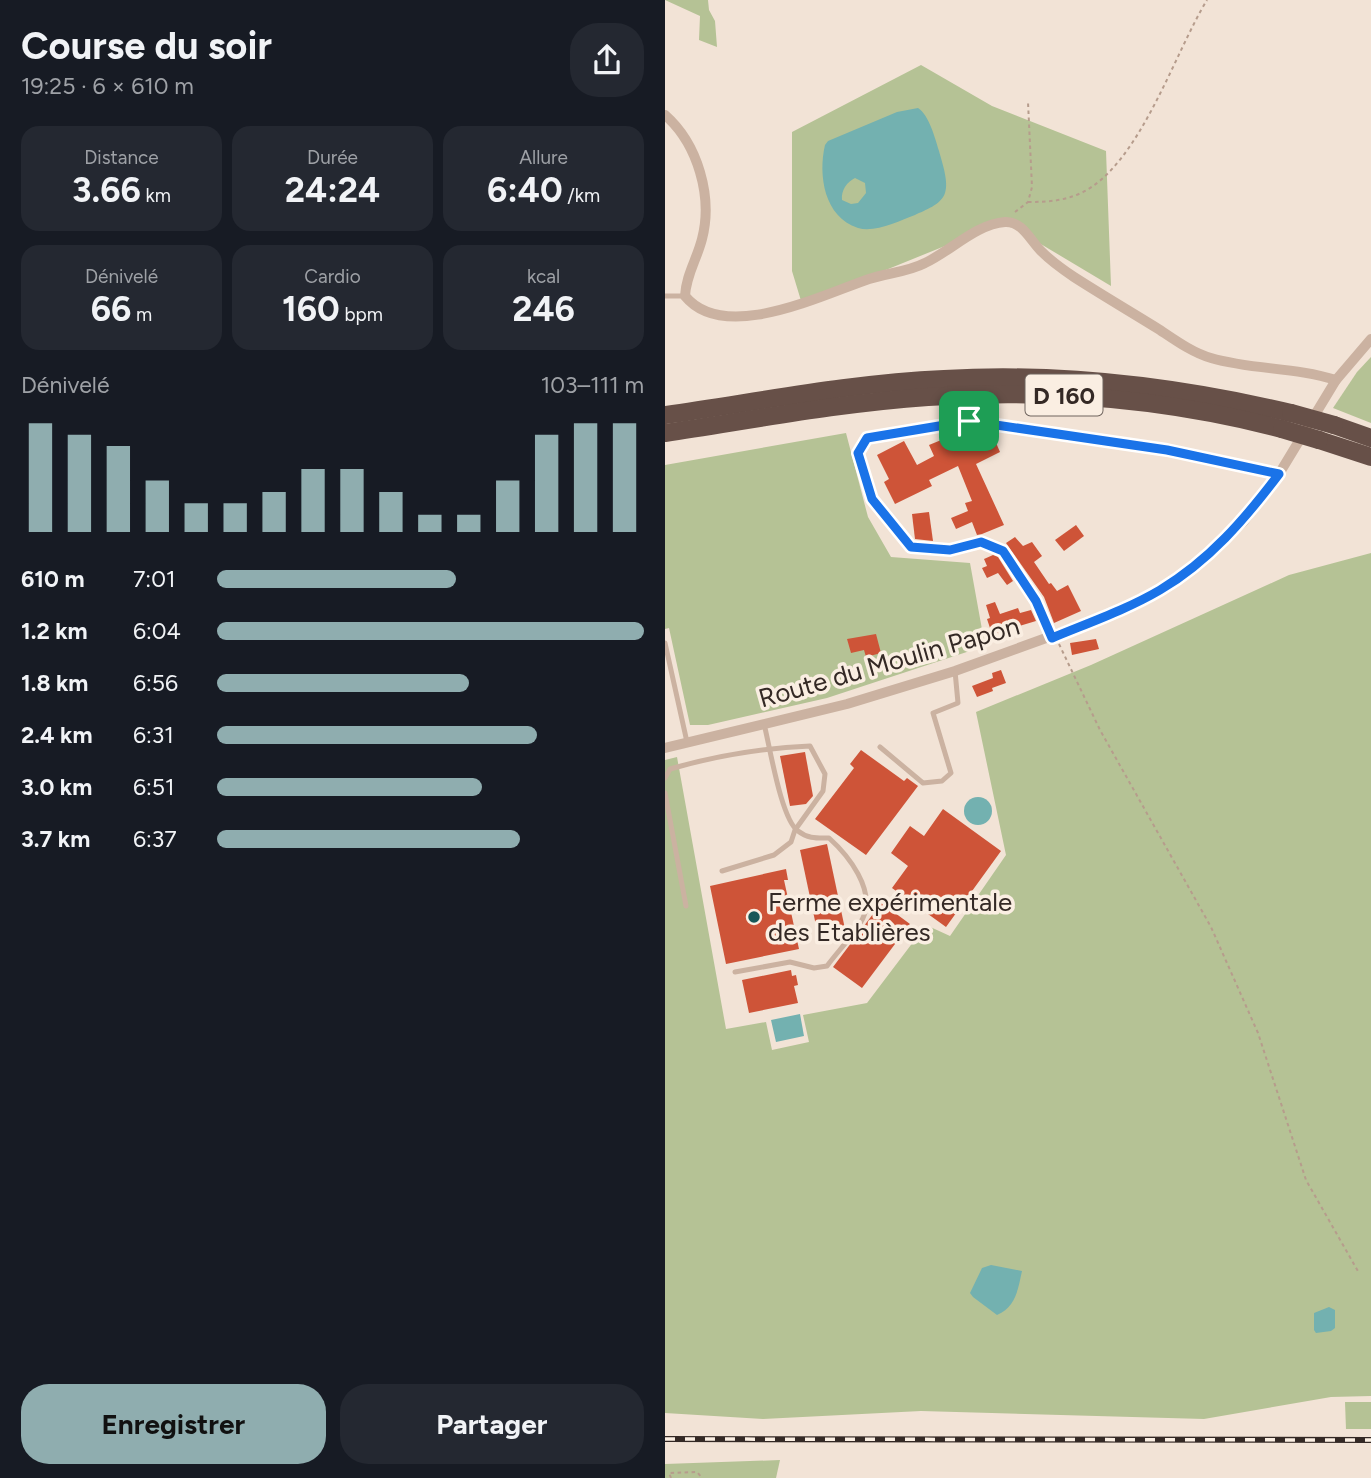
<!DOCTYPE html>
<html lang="fr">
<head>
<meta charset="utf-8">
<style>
	body { margin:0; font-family:Figtree,sans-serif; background:#242831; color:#f1f3f6; height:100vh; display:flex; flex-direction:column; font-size:26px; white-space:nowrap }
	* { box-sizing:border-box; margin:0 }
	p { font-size:23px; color:#9ea1a6 }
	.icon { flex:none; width:38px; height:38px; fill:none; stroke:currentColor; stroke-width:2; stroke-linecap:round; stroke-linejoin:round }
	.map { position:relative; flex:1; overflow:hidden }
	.panel { display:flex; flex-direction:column; background:#171b24; width:665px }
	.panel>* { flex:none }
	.pin { position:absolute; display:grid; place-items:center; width:60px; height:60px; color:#fff; margin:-30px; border-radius:14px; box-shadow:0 4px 10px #0006 }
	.round { display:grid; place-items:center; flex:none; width:74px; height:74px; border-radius:28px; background:#242831 }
	.overview { display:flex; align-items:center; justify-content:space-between; height:119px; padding:0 21px }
	h1 { font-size:38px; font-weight:700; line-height:52px }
	.metrics { display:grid; grid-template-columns:repeat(3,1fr); gap:10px; height:119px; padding:7px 21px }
	.metrics div { display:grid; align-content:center; border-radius:18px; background:#242831; text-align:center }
	.metrics b { font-size:35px; font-weight:700 }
	.metrics small { font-size:19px; font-weight:400 }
	.metrics p { font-size:19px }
	.chart { height:196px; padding:14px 21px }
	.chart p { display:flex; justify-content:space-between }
	.chart svg { width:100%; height:126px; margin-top:7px; stroke:#8fadaf; stroke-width:6 }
	.primary-button { display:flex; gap:14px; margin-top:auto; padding:14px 21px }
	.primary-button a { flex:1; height:80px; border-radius:28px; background:#8fadaf; color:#111; font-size:28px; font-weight:700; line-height:80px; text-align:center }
	.primary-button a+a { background:#242831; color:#f1f3f6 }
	ul { padding:0 21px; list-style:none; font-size:23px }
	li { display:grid; grid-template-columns:112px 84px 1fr; align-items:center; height:52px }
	li i { height:18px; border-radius:9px; background:#8fadaf }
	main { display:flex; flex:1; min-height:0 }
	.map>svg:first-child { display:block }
	.green { fill:#b5c295 }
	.water { fill:#73b1b0; fill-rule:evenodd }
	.building { fill:#ce5438 }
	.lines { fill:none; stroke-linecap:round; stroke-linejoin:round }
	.path { stroke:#b69c8c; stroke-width:2; stroke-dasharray:3.5 3.5; stroke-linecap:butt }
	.service { stroke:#cbb2a1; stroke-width:5 }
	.minor { stroke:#cbb2a1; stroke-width:10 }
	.trunk { stroke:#675048; stroke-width:18 }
	.rail-casing { stroke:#342925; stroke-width:6 }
	.rail { stroke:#faeee2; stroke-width:3.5; stroke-dasharray:10; stroke-linecap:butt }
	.trunk-bridge { stroke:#675048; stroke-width:18 }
	.route-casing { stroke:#fff; stroke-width:14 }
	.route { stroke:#1a73e8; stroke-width:9 }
	.poi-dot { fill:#185758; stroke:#faeee2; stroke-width:2.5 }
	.labels { text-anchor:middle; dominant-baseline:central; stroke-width:7; stroke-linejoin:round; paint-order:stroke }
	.shield { fill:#faeee2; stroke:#6f645e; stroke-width:2 }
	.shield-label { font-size:24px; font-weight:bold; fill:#342925 }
	.street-label { font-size:26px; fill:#342925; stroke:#faeee2 }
	.poi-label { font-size:26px; fill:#342925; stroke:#faeee2; text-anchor:start }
</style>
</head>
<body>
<main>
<section class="panel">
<div class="overview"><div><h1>Course du soir</h1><p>19:25 · 6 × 610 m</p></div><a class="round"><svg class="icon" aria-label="share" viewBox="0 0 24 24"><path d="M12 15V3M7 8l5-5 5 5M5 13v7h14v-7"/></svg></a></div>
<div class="metrics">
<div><p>Distance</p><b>3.66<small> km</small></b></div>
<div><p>Durée</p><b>24:24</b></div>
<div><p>Allure</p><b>6:40<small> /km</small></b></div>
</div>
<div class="metrics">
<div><p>Dénivelé</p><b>66<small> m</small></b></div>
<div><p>Cardio</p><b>160<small> bpm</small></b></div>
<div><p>kcal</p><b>246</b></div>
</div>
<div class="chart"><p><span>Dénivelé</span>103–111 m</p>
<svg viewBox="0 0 160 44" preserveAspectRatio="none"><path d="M5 44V6M15 44V10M25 44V14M35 44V26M45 44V34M55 44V34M65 44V30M75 44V22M85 44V22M95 44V30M105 44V38M115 44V38M125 44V26M135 44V10M145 44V6M155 44V6"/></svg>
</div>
<ul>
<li><b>610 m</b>7:01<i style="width:56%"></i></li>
<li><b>1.2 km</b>6:04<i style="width:100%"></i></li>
<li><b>1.8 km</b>6:56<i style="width:59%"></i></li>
<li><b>2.4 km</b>6:31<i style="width:75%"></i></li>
<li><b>3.0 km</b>6:51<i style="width:62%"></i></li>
<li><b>3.7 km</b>6:37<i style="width:71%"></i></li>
</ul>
<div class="primary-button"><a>Enregistrer</a><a>Partager</a></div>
</section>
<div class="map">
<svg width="706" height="1478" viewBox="0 0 706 1478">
	<rect width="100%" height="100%" fill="#f2e3d6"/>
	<g class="green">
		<polygon points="0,0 43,0 44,10 50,21 52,47 34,40 35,16"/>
		<polygon points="256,65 327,106 441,151 446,286 339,222 137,304 127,271 127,132"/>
		<polygon points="706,357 706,423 668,408 692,372"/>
		<polygon points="181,433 203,517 226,557 305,563 320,646 162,698 43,725 25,725 4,628 0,629 0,465"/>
		<polygon points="706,553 706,1396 666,1397 539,1419 256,1411 98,1419 0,1413 0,760 12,757 61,1029 101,1022 107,1050 144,1042 138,1015 202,1003 261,925 285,936 341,855 311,712 426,665 624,575"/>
		<polygon points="680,1402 706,1402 706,1429 681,1429"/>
		<polygon points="115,1460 111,1478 0,1478 0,1464"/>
	</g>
	<g class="water">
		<path d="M253,108C264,115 270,138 274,151C277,162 284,182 280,193C276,205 260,210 250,215C234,221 210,233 193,228C159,217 153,175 160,145L163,141L232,112ZM190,178L200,183L201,193L193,203L186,204L177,200C176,190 182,182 190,178Z"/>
		<circle cx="313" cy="811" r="14"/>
		<polygon points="135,1014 139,1036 111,1042 106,1020"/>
		<path d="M326,1265L357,1271C353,1289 351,1307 332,1315L308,1297L305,1293L317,1268Z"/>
		<polygon points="664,1307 670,1310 670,1328 666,1331 651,1333 649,1330 649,1313"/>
	</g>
	<g class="building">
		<polygon points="303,429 310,444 328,436 335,452 311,464 339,525 317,534 312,535 307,522 291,529 286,518 303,511 300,503 307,501 293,466 264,480 267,486 230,504 219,482 224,479 212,455 239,441 252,465 269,456 264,445"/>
		<polygon points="264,512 268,541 250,539 247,514"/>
		<polygon points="411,525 419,536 399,551 390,540"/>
		<polygon points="350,537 358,546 367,542 377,556 369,562 384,584 386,583 392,591 403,585 416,611 389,623 379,597 341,543"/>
		<polygon points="328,555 333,557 348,581 342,585 333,573 322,578 317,568 322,566 319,559"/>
		<polygon points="330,602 335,614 353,608 355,613 366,610 371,621 327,634 322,619 325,618 321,605"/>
		<polygon points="211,634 216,653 201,657 199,650 186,653 182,639"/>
		<polygon points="431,639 434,649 407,655 405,643"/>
		<polygon points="336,670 341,683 327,688 328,691 312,697 307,686 328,678 327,673"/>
		<polygon points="196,750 239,781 242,778 253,786 201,855 150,819 189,768 185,764"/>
		<polygon points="140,752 148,796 141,804 125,806 115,756"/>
		<polygon points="278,809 336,851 281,927 227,888 243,866 226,853 245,826 259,836"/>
		<polygon points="162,844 180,929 153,935 135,850"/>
		<polygon points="121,869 123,880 119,880 134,949 61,964 45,886"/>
		<polygon points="211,899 245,924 197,988 168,967 211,910 206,906"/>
		<polygon points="126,970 127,976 131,975 133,985 129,986 133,1003 84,1013 77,980"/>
	</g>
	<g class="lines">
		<g class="path">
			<path d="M363,202C382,202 399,201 416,193C474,166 509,54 542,0"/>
			<polyline points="350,212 363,202 367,187 363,102"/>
			<polyline points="388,433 502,450 603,471"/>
			<polyline points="394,644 435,730 546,927 593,1033 641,1180 694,1273"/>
			<polyline points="6,1478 4,1473 32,1472 37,1478"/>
		</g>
		<g class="service">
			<polyline points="0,296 20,296"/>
			<polyline points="0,643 22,742"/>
			<polyline points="215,747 258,783 277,781 286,773 268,713 293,703 290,671"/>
			<path d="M0,778L5,769C50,756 97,748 145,746L160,774L158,791L130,830L126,842L109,855L57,871"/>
			<polyline points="0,793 21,906"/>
			<path d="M70,972L125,962L149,968L162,966C173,951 189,935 198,918C211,890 183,855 164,838C152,838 143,839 133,831C116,819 105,747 99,724"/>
		</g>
		<g class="minor">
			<path d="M0,115C33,144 48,197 37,239C32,259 21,275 20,296C59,344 157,295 204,279C222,273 243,272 260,263C286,251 311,224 340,222C357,221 365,240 376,251C386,261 397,269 409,277C437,295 466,312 495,330C510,340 528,353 546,358C587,370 630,367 671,380"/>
			<polyline points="376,431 304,421 202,438 193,453 207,499 246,547 285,550 316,542 338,551 371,601 387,638"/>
			<polyline points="0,748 182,704 290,671 442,616 495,590 540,557 579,521 614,474 671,380 706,339"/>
		</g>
		<g class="trunk">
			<path d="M0,415C92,402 186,383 279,379C397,372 511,386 626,413"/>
			<polyline points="669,425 706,438"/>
			<path d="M0,433C87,420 175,403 263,397C382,389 502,399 617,429"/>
			<polyline points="654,440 706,457"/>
		</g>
		<defs>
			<polyline id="rail" points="0,1439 706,1440"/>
		</defs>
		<use href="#rail" class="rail-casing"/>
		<use href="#rail" class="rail"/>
		<g class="trunk-bridge">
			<polyline points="626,413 669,425"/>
			<polyline points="617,429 654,440"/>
		</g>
	</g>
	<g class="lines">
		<defs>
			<path id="route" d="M304,421L502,450L614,474C580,519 544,561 495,590C461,610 423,623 387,638L371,601L338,551L316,542L285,550L246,547L207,499L193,453L202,438Z"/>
		</defs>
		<use href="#route" class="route-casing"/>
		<use href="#route" class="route"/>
	</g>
	<circle class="poi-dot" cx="89" cy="917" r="7"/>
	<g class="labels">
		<rect class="shield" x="360.5" y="374.5" width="77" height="41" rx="5"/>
		<g class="shield-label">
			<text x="399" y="395">D 160</text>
		</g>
		<g class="street-label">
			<text transform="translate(224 662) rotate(-16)">Route du Moulin Papon</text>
		</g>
		<g class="poi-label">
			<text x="103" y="902">Ferme expérimentale<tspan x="103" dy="30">des Etablières</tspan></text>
		</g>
	</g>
</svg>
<div class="pin" style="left:304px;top:421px;background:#1e9e55"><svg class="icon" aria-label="arrive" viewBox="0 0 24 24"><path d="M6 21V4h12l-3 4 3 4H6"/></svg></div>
</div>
</main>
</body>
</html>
